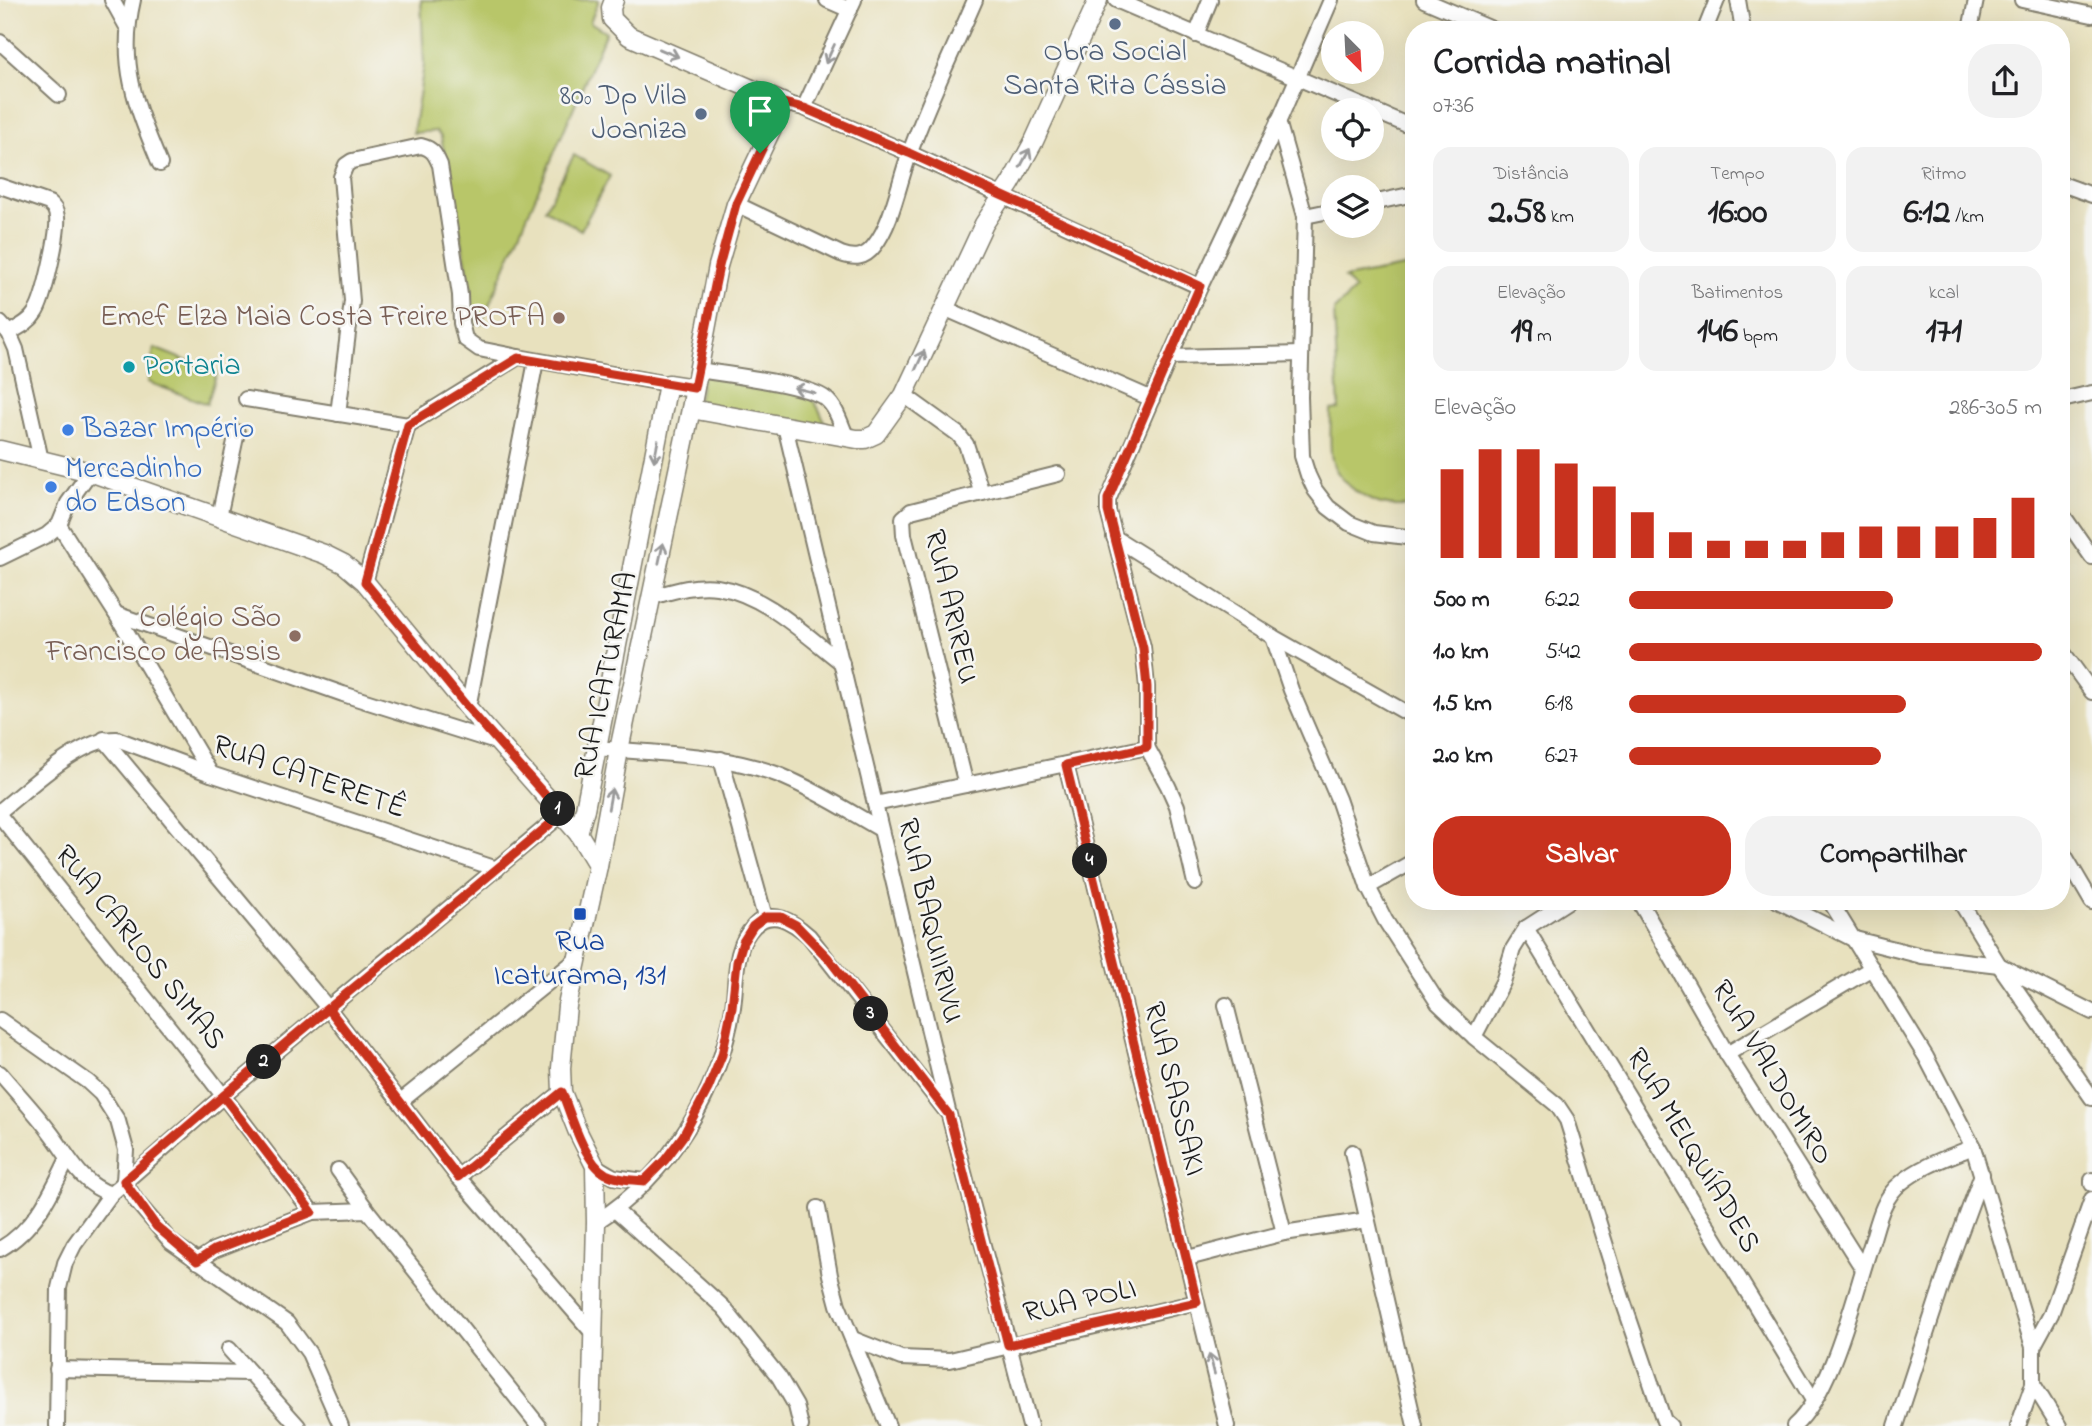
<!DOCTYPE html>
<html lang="pt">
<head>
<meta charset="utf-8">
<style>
	body { margin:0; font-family:"Indie Flower",sans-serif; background:#f2f2f2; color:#202124; height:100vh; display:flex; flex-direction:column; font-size:26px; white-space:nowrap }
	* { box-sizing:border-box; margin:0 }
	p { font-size:23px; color:#757577 }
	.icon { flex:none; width:38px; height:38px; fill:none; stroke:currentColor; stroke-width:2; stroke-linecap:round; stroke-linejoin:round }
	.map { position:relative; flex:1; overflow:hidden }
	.drawer { position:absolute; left:1405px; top:21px; width:665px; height:889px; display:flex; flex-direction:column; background:#fff; border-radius:28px; box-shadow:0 7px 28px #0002 }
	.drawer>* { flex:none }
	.needle { width:46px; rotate:156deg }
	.controls { position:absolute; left:1321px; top:21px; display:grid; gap:14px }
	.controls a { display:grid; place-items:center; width:63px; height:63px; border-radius:50%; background:#fff; box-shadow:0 7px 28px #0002; font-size:35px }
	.pin { position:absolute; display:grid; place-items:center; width:60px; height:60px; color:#fff; margin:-72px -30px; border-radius:50% 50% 50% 0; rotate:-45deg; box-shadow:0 0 7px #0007 }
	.pin .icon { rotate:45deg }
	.km { position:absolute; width:35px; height:35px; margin:-18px; border-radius:50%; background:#222; color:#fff; font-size:19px; line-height:35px; text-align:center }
	.round { display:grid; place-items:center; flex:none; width:74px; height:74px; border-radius:28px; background:#f2f2f2 }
	.head { display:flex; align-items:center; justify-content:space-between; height:119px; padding:0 28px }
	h1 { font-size:38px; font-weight:700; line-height:52px }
	.stats { display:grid; grid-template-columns:repeat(3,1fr); gap:10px; height:119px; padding:7px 28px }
	.stats div { display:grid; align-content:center; border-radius:18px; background:#f2f2f2; text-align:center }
	.stats b { font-size:35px; font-weight:700 }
	.stats small { font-size:19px; font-weight:400 }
	.stats p { font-size:19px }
	.chart { height:196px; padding:14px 28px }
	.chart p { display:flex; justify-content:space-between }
	.chart svg { width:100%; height:126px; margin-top:7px; stroke:#c8321e; stroke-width:6 }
	.primary-button { display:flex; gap:14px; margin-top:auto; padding:14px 28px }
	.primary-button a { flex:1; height:80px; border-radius:28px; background:#c8321e; color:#fff; font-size:28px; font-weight:700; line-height:80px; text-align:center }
	.primary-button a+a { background:#f2f2f2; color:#202124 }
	ul { padding:0 28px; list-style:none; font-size:23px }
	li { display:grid; grid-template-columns:112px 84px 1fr; align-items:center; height:52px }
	li i { height:18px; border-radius:9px; background:#c8321e }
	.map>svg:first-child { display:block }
	.green { fill:#b8c669; stroke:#6a7142; stroke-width:2 }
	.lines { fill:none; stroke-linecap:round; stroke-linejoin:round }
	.minor-casing { stroke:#827e6d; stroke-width:18 }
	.tertiary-casing { stroke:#827e6d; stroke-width:21 }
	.minor { stroke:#fff; stroke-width:14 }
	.tertiary { stroke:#fff; stroke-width:18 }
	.oneway { stroke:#999 }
	.route-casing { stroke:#fff; stroke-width:14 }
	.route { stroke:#c8321e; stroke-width:9 }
	.service-dot { fill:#5c6f8a; stroke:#f6f6f2; stroke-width:2.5 }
	.education-dot { fill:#8d6e63; stroke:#f6f6f2; stroke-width:2.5 }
	.culture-dot { fill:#0f9aa8; stroke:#f6f6f2; stroke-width:2.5 }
	.shop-dot { fill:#3f7fe0; stroke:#f6f6f2; stroke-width:2.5 }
	.transit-dot { fill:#1a4fb4; stroke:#f6f6f2; stroke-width:2.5 }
	.labels { text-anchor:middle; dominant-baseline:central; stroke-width:5; stroke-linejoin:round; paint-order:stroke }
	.service-label { font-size:30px; fill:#4e5e75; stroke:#f6f6f2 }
	.education-label { font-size:30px; fill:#785e54; stroke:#f6f6f2; text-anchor:end }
	.culture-label { font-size:30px; fill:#0d838f; stroke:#f6f6f2; text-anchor:start }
	.shop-label { font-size:30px; fill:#366cbe; stroke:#f6f6f2; text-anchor:start }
	.street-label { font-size:30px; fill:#1c1c1c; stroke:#f6f6f2 }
	.transit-label { font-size:30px; fill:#164399; stroke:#f6f6f2 }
</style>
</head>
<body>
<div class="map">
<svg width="2092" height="1426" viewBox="0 0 2092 1426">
	<rect width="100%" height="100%" fill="#f6f6f2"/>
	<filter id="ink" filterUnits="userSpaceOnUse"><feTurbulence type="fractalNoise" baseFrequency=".0143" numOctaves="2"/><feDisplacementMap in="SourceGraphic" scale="14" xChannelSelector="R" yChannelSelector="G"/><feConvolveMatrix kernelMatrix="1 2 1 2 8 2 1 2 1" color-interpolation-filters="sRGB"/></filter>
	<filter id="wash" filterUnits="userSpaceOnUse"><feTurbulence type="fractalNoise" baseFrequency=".00686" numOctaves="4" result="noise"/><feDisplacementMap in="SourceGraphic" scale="28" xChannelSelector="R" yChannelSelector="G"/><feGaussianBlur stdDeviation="1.57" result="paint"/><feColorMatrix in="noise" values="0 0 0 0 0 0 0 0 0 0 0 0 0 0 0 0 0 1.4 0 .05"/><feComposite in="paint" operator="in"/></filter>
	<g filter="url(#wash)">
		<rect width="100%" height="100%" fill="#e8e1be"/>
		<g class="green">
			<polygon points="421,0 599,0 590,22 606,32 481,324 471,310 471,287 441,137 436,131 413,133 424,65"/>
			<polygon points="574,155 610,176 581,230 545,209"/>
			<path d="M1414,265V506C1401,506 1387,507 1375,502C1359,496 1336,478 1332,460C1329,445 1331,426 1331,410L1339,409L1334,310L1355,290L1344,278Z"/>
			<polygon points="154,348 217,373 207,404 148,382"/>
			<path d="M703,373C726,377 795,386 811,399C819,405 823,419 827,429L697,406Z"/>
		</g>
	</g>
	<g filter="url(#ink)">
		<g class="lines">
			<defs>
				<g id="minor">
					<polyline points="112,0 127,27"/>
					<path d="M133,0C118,64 136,106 160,164"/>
					<polyline points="827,0 850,10"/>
					<polyline points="1116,0 1414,128"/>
					<polyline points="1424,0 1494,30"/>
					<polyline points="1738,0 1743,30"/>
					<polyline points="2022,0 2092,15"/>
					<polyline points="1705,30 1717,0"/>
					<polyline points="1970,30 1976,0"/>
					<polyline points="1196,35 1210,0"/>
					<polyline points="0,42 59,95"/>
					<polyline points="784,103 804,108 909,153 1200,287"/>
					<polyline points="804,108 854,0"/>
					<polyline points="1278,121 1305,216 1300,397 1302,456 1308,475 1315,490 1328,507 1349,523 1374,533 1407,537 1414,536"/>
					<polyline points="2062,184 2092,195"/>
					<path d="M0,186L49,203C54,207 56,210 57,217C59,232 44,301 35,313C29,323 19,327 9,333"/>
					<polyline points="1372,203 1414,194"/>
					<path d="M736,204L841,254C855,259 865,258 874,246C892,224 899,182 909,155C928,102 953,51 975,0"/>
					<polyline points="1305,216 1334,210"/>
					<polyline points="944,308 1152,399"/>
					<polyline points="0,323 9,333 16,349 41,460"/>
					<polyline points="1171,357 1300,354"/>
					<path d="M698,370C724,374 809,384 826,399C837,408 841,425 847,438"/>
					<polyline points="904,395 958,434 966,444 982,493"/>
					<polyline points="246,399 408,425"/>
					<polyline points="2062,400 2092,393"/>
					<path d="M338,414L352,301L341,177L346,165L352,161L421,146C433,149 435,154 440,165L460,295L461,323L465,339L479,349L518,357"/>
					<polyline points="785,426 949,1115 1030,1426"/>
					<polyline points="2062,514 2092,557"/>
					<polyline points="219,517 237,432"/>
					<polyline points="59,525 116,614 211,774"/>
					<polyline points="1114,537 1273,637 1414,717"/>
					<polyline points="0,558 47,535 59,525 68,503 90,472"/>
					<polyline points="365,582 408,425 518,357 668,384"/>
					<path d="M652,597C673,591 695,584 717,587C765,594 805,635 842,663"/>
					<polyline points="116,614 343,694 499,743"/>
					<polyline points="1273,637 1291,690 1338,799 1368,887 1385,920 1438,1003 1474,1037 1557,1105 1567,1120 1622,1298 1664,1421 1670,1426"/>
					<polyline points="2062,651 2092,692"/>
					<polyline points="468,708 536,361"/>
					<polyline points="104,739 328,1008 458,1177 592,1332"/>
					<polyline points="1147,747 1168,786 1177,806 1195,883"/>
					<path d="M597,748C659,754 721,753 779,775C814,789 848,811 880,829"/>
					<polyline points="721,759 765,917"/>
					<polyline points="1066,765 1227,1426"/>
					<polyline points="966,785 904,535 903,518 911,511 1058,474"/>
					<polyline points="875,804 1147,747 1147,687 1143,647 1108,511 1108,500 1200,287 1281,116 1331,0"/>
					<path d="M0,811C29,788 80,738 117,739L211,774L497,869"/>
					<polyline points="0,816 208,1076 312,1212"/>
					<polyline points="2062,851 2092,902"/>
					<polyline points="1368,887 1414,861"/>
					<polyline points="1639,901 1727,1054 1863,1269"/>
					<polyline points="1778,901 1851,938 1922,956 1999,965 2092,1012"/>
					<polyline points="1830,901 1926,1057 1973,1147 2033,1347"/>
					<polyline points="1960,901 1999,965 2092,1098"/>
					<polyline points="1526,928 1813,1400"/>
					<polyline points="1226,1005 1284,1233"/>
					<polyline points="0,1020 88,1082 101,1094 118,1121 126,1150 124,1181 136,1201 171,1242 287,1323 309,1353 341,1426"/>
					<polyline points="1474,1037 1503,982 1513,949 1526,928 1568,901"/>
					<polyline points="1727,1054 1872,968"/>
					<path d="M0,1073C17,1093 35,1112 50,1132C68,1155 81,1185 111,1194"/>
					<polyline points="401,1101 576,960"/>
					<polyline points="1352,1152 1415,1426"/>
					<polyline points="595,1166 614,1177 644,1181"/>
					<polyline points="338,1170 367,1210"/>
					<polyline points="458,1177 562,1092"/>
					<polyline points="2092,1180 2092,1184"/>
					<polyline points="818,1208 830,1275 838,1305 888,1426"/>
					<polyline points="615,1210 723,1307 779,1377 796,1406 801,1426"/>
					<path d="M596,1222C669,1176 720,1091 733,1007C737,979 733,947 754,926C772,907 793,922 809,936L946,1111"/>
					<path d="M0,1249C35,1229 51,1194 68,1158"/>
					<polyline points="1188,1258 1284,1233 1367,1220"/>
					<polyline points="197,1261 214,1250 312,1212 367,1210 539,1426"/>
					<polyline points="853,1339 901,1358 950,1360 1197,1302"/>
					<polyline points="229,1349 298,1426"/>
					<polyline points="57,1369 249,1373"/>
					<polyline points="2033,1384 2059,1426"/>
					<polyline points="57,1426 59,1288 65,1263 74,1245 111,1194 223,1096 562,814"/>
					<path d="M1794,1426C1833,1391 1854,1295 1871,1245C1878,1223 1882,1198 1901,1183C1921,1166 1949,1157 1973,1147"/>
					<polyline points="1896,1426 1950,1261 1982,1174"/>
					<polyline points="2018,1426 2033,1384 2033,1347 2051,1314 2092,1199"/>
				</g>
				<g id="tertiary">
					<polyline points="691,409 857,439 865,439 876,434 904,395 984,224 1011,183 1034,141 1098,0"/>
					<polyline points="0,450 90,472 324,554 344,564 365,582 468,708 578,833 598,866"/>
					<polyline points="578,833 585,809 668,384 694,388"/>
					<polyline points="591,1426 596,1222 595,1166 577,1130 562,1092 561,1068 567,1006 598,866 619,750 691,409 718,266 736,204 784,103 629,36 612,19 611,8 614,0"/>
				</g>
			</defs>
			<use href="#minor" class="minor-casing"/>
			<use href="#tertiary" class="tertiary-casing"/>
			<use href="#minor" class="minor"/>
			<use href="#tertiary" class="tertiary"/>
		</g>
		<defs><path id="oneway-shaft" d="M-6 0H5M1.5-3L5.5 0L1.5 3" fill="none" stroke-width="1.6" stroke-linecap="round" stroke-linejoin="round" transform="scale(1.75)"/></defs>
		<g class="oneway">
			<use href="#oneway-shaft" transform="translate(669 53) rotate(23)"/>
			<use href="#oneway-shaft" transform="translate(830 54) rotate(115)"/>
			<use href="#oneway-shaft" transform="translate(1025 158) rotate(-62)"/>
			<use href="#oneway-shaft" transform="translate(920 360) rotate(-65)"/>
			<use href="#oneway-shaft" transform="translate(804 390) rotate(-166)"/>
			<use href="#oneway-shaft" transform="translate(656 451) rotate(101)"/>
			<use href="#oneway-shaft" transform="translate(661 553) rotate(-78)"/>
			<use href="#oneway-shaft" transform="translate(610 799) rotate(-80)"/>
			<use href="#oneway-shaft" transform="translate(1212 1364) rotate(-104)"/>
		</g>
	</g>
	<g class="lines" filter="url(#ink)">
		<defs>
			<path id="route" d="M760,153L736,204L719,266L694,388L518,358L408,425L365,582L468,708L562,814C450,909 336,1002 223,1096L312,1212L214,1250L197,1261L156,1226L124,1181C191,1123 259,1065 328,1008L458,1177L562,1092C571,1115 584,1162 606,1174C618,1180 632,1180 644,1181L665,1160L683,1136L708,1089L722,1055L732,1007L737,962L743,942L753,926L765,917H781L796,925L828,958L949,1115L1008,1345L1197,1302L1066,765L1147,747V687L1143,648L1108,511V499L1200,286L909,153L804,108L784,103L760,153"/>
		</defs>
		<use href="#route" class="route-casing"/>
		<use href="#route" class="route"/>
	</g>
	<g class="service-dot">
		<circle cx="1115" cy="24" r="7"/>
		<circle cx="701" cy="114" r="7"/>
	</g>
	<g class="education-dot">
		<circle cx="559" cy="318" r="7"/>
		<circle cx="295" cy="636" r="7"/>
	</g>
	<circle class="culture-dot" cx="129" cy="367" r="7"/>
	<g class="shop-dot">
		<circle cx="68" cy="430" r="7"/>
		<circle cx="51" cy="487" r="7"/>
	</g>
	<rect class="transit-dot" x="573" y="907" width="14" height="14" rx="3.5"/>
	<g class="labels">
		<g class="service-label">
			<text x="1115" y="53">Obra Social<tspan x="1115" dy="34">Santa Rita Cássia</tspan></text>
			<text x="687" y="97" text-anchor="end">80º Dp Vila<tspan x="687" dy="34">Joaniza</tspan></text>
		</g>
		<g class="education-label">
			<text x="545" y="318">Emef Elza Maia Costa Freire PROFA</text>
			<text x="281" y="619">Colégio São<tspan x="281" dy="34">Francisco de Assis</tspan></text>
		</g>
		<g class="culture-label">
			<text x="143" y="367">Portaria</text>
		</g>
		<g class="shop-label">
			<text x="82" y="430">Bazar Império</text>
			<text x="65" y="470">Mercadinho<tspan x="65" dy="34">do Edson</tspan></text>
		</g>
		<g class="street-label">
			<text transform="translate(950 607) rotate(77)">RUA ARIREU</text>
			<text transform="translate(607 676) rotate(-78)">RUA ICATURAMA</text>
			<text transform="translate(309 778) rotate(19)">RUA CATERETÊ</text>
			<text transform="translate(929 921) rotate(77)">RUA BAQUIIRIVU</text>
			<text transform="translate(139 948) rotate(51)">RUA CARLOS SIMAS</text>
			<text transform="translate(1771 1073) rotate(59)">RUA VALDOMIRO</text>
			<text transform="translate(1173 1089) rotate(76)">RUA SASSAKI</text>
			<text transform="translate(1692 1151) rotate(59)">RUA MELQUÍADES</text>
			<text transform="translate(1080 1302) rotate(-13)">RUA POLI</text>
		</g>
		<g class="transit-label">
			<text x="580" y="943">Rua<tspan x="580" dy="34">Icaturama, 131</tspan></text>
		</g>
	</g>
</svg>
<div class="controls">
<a><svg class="needle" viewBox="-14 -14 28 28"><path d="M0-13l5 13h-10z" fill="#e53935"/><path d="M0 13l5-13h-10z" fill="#757577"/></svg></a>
<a><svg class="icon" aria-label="locate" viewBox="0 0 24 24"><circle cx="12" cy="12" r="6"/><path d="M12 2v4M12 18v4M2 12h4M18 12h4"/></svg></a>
<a><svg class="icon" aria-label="layers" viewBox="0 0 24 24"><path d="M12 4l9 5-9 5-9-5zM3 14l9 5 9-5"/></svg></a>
</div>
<div class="pin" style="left:760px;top:153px;background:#1e9e55"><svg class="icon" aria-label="arrive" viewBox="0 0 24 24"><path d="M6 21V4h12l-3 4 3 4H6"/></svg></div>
<b class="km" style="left:558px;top:809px">1</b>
<b class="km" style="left:264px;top:1062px">2</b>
<b class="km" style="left:871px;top:1014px">3</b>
<b class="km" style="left:1090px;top:861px">4</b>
<section class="drawer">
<div class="head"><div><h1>Corrida matinal</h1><p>07:36</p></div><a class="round"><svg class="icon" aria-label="share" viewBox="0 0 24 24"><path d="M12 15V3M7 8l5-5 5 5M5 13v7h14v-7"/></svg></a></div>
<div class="stats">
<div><p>Distância</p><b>2.58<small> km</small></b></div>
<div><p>Tempo</p><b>16:00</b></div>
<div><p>Ritmo</p><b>6:12<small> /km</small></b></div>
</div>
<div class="stats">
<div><p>Elevação</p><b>19<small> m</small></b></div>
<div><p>Batimentos</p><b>146<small> bpm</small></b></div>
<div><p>kcal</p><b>171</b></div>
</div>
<div class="chart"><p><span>Elevação</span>286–305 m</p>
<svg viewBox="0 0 160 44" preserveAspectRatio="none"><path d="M5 44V13M15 44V6M25 44V6M35 44V11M45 44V19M55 44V28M65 44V35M75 44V38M85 44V38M95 44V38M105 44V35M115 44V33M125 44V33M135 44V33M145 44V30M155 44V23"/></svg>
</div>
<ul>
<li><b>500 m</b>6:22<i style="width:64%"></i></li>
<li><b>1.0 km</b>5:42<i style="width:100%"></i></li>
<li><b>1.5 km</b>6:18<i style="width:67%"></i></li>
<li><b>2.0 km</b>6:27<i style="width:61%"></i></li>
</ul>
<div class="primary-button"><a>Salvar</a><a>Compartilhar</a></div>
</section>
</div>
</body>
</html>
